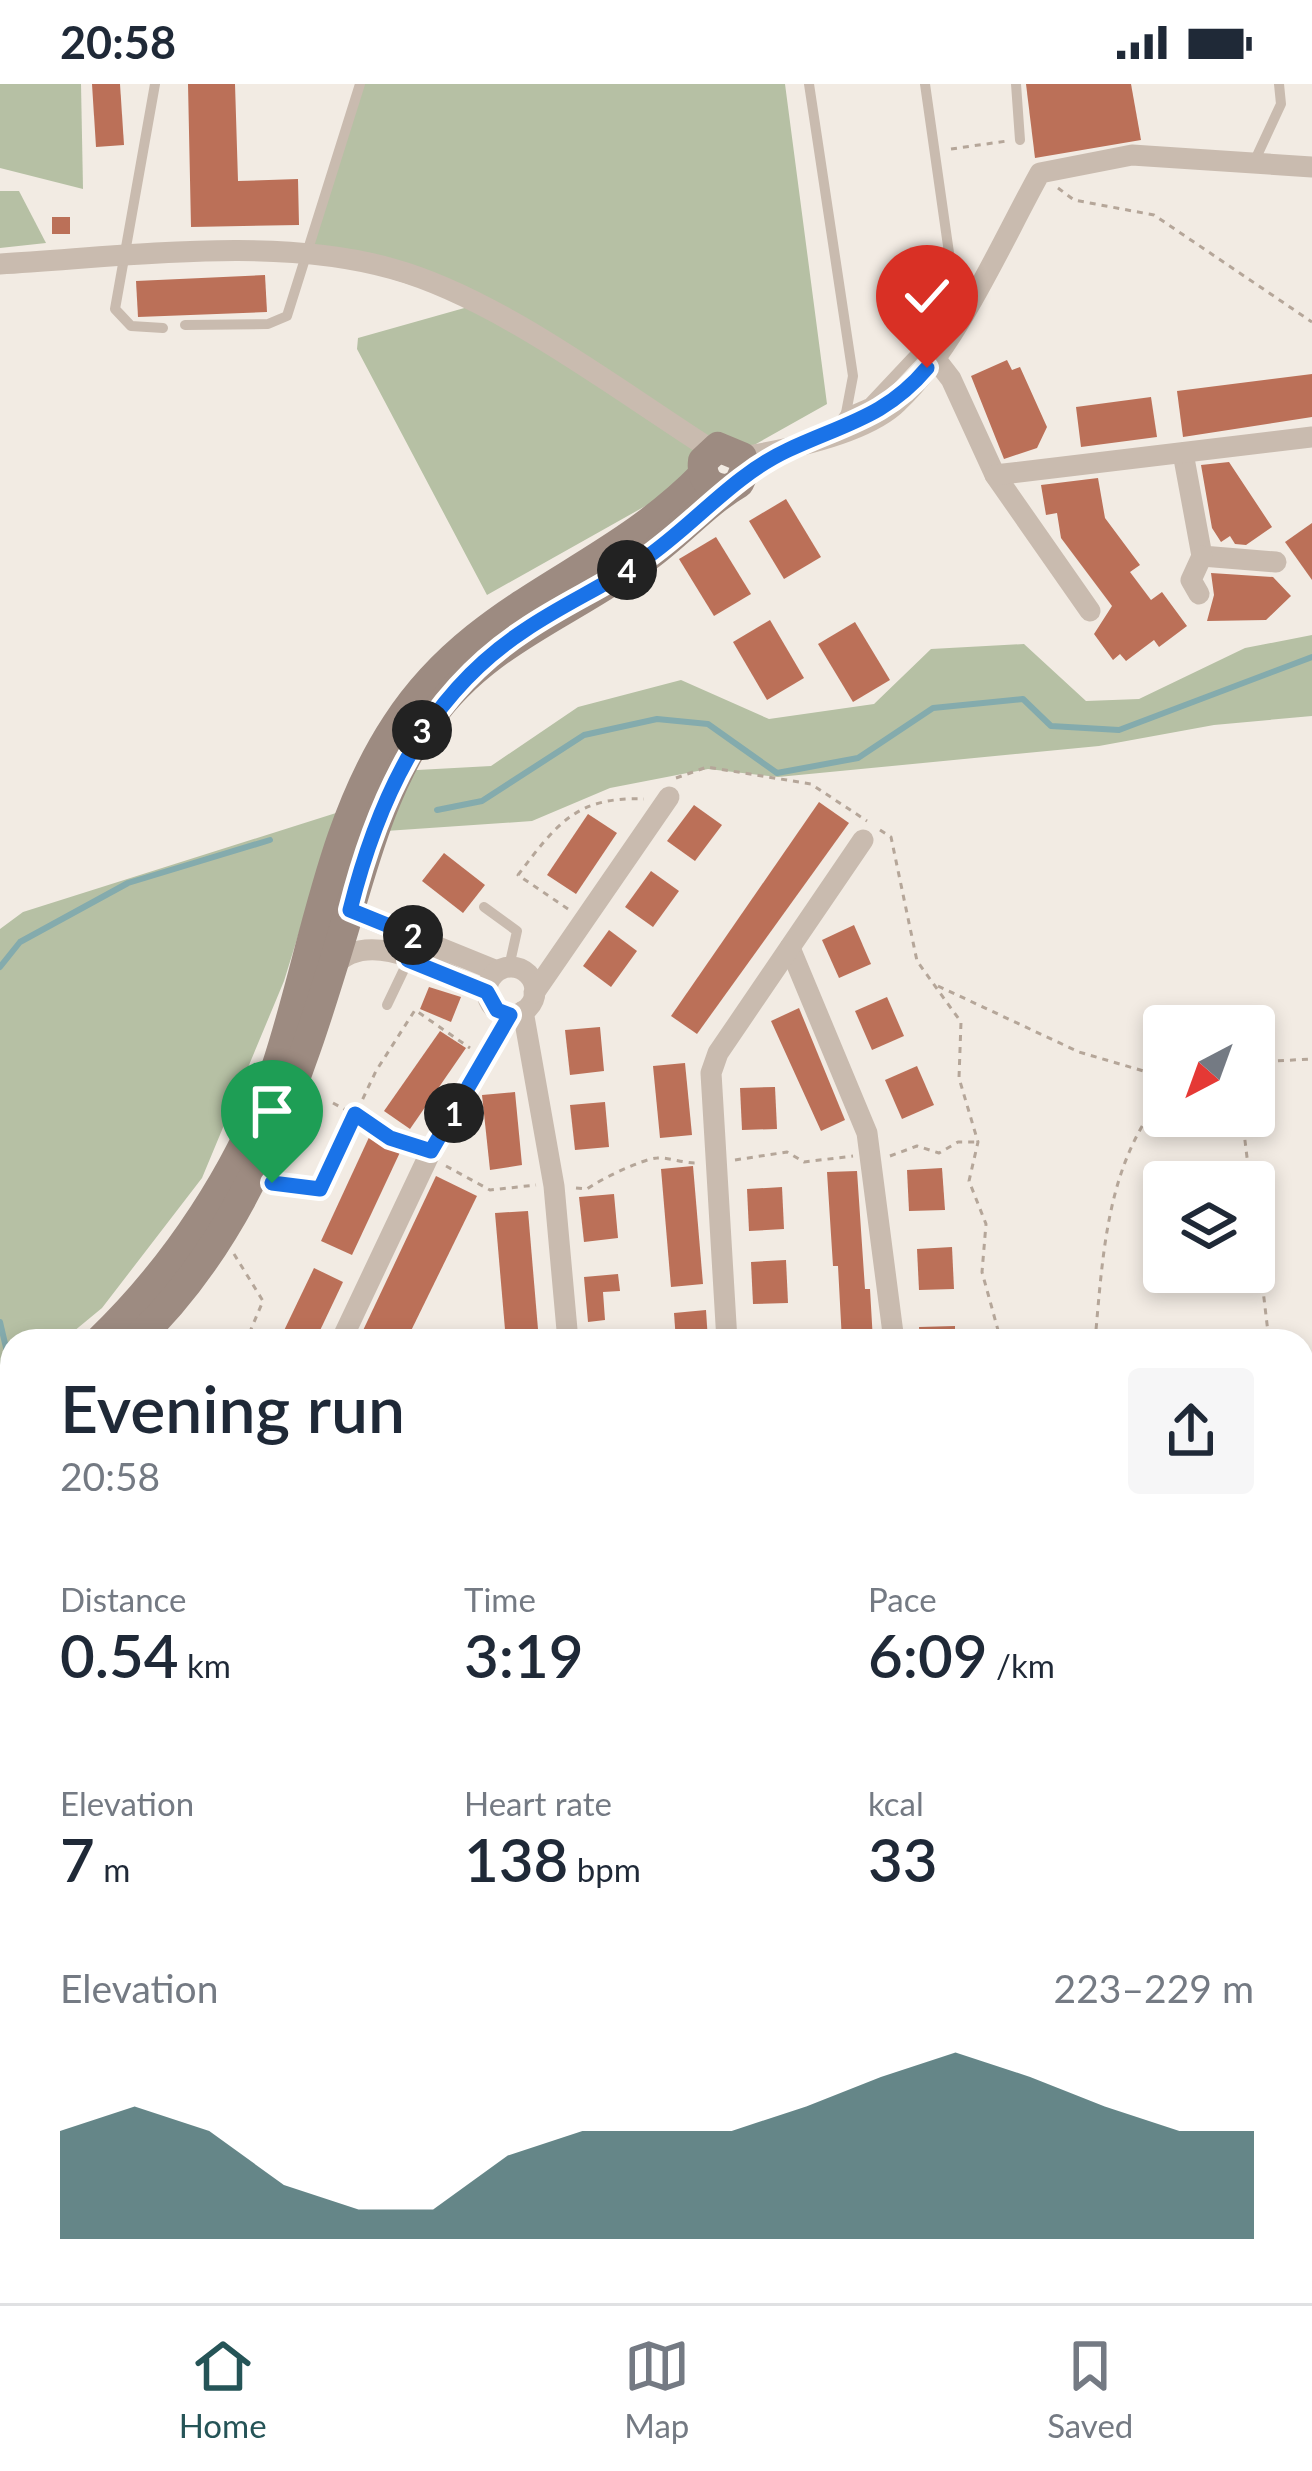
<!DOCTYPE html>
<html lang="en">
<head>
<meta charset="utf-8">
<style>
	body { margin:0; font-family:Lato,sans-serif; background:#f6f6f7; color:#1f2937; height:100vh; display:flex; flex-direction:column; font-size:45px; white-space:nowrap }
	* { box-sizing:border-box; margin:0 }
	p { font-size:39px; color:#747a83 }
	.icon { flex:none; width:66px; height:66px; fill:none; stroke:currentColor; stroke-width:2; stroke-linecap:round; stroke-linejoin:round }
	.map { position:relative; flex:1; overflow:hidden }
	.panel { position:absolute; left:0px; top:1245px; width:1314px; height:975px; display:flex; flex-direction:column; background:#fff; border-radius:36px 36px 0 0; box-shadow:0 6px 18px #0003 }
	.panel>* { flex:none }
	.needle { width:78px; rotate:221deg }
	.fabs { position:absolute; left:1143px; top:921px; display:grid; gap:24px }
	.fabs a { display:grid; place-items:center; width:132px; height:132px; border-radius:12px; background:#fff; box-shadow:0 6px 18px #0003; font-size:60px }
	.pin { position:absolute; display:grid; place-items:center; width:102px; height:102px; color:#fff; margin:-123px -51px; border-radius:50% 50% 50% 0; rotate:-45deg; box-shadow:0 0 12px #0007 }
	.pin .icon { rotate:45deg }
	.km { position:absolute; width:60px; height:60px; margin:-30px; border-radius:50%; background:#222; color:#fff; font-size:33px; line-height:60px; text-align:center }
	.round { display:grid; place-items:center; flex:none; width:126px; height:126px; border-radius:12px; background:#f6f6f7 }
	.headline { display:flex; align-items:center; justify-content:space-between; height:204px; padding:0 60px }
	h1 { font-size:66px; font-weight:600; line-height:90px }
	.stats { display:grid; grid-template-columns:repeat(3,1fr); gap:18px; height:204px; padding:12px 60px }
	.stats div { display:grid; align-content:center }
	.stats b { font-size:60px; font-weight:600 }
	.stats small { font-size:33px; font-weight:400 }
	.stats p { font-size:33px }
	.chart { height:336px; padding:24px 60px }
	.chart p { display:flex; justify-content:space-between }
	.chart svg { width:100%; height:216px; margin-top:12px; fill:#255457; opacity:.7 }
	.status { display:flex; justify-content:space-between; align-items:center; height:84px; padding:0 60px; background:#fff; direction:ltr }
	.status svg { height:33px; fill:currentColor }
	.menu { display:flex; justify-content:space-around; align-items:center; height:168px; border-top:3px solid #e0e1e3; background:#fff; font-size:33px; color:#747a83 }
	.menu a { display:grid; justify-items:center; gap:6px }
	.menu .active { color:#255457 }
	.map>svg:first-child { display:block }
	.green { fill:#b6c0a4 }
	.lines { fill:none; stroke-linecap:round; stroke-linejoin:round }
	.stream { stroke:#84abad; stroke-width:6 }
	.building { fill:#bb7058 }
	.path { stroke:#b5a699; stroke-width:3; stroke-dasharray:6 6; stroke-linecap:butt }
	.lane { stroke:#c9bbaf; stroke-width:10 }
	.street { stroke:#c9bbaf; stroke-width:21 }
	.secondary { stroke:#9d8b81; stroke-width:30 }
	.route-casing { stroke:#fff; stroke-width:24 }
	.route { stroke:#1a73e8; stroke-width:15 }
</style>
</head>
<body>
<div class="status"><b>20:58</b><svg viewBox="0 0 49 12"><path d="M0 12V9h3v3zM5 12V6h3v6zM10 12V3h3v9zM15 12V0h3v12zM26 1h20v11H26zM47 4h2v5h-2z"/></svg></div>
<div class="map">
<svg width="1312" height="2219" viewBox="0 0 1312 2219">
	<rect width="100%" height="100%" fill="#f2ebe3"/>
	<g class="green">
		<polygon points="0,0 81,0 83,105 0,84"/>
		<polygon points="360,0 785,0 827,320 487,511 357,265 358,254 475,221 306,168"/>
		<polygon points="0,107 19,107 46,159 0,164"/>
		<polygon points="1312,551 1312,632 1214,641 1099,662 778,693 708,685 610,704 532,737 371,748 399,687 491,682 578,623 681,596 769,635 874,620 931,565 1024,560 1086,617 1139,615 1245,564"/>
		<polygon points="336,729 284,897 202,1094 102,1224 62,1257 12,1257 12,1298 0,1307 0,845 23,828"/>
		<polygon points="0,1647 12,1662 12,2007 0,2011"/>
	</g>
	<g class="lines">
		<g class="stream">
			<polyline points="437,726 482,717 584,651 657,635 708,640 777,689 858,674 933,624 1023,615 1051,642 1119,646 1312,573"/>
			<polyline points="0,883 20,858 128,799 270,756"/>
			<polyline points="0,1238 10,1281"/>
		</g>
	</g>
	<g class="building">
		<polygon points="92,0 120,0 124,61 96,63"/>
		<polygon points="188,0 235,0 238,97 298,95 299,141 191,143"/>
		<polygon points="1026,0 1131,0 1141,56 1035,74"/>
		<rect x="52" y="133" width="18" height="17"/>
		<polygon points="265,191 267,228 138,233 136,197"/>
		<polygon points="1007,276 1012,286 1020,283 1047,343 1037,364 1004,375 971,292"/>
		<polygon points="1312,290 1312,333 1183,353 1177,307"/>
		<polygon points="1151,313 1157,353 1081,363 1076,323"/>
		<polygon points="1229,378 1272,443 1246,461 1235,460 1230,452 1221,458 1212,444 1201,381"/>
		<polygon points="1098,394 1105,434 1140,481 1130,488 1151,516 1162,508 1187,542 1159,563 1154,556 1126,577 1120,570 1113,576 1094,550 1112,522 1061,454 1057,429 1046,431 1041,401"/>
		<polygon points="786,415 821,473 784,495 749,437"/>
		<polygon points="1312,439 1312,496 1285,458"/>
		<polygon points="716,453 751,510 714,532 679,475"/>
		<polygon points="1211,489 1273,493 1291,512 1266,536 1207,537 1214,511"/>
		<polygon points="770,536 804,594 767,616 733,558"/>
		<polygon points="855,538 890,596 853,618 818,560"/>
		<polygon points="819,718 849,739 697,950 671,932"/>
		<polygon points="694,721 722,741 695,777 667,757"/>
		<polygon points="588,730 617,749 576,810 547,791"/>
		<polygon points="444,769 485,801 463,829 422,797"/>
		<polygon points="651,787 679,807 653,843 625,823"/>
		<polygon points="854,841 871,880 839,894 822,856"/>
		<polygon points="609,846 637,867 611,903 583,882"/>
		<polygon points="429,903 461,913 451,938 420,925"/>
		<polygon points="887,913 904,952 872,966 855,927"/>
		<polygon points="799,924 845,1036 821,1047 771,937"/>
		<polygon points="600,943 604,987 570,991 565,946"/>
		<polygon points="440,947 466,964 410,1045 384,1027"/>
		<polygon points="685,979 692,1051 660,1054 653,982"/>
		<polygon points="917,982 934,1021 902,1035 885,996"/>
		<polygon points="775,1003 777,1045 742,1046 740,1004"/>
		<polygon points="515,1008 522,1081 490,1086 482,1011"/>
		<polygon points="605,1018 609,1063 575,1066 570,1021"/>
		<polygon points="371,1049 402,1064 352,1171 321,1157"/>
		<polygon points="693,1082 703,1200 671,1203 661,1085"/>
		<polygon points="942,1084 945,1126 909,1127 907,1086"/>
		<polygon points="857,1087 865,1205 870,1205 873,1257 842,1257 838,1182 833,1182 827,1088"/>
		<polygon points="436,1092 477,1112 406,1257 358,1257"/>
		<polygon points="782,1103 784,1145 749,1147 747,1105"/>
		<polygon points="614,1110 618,1154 584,1158 579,1113"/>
		<polygon points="528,1127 539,1257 506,1257 495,1129"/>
		<polygon points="952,1163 954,1205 919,1206 917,1165"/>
		<polygon points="786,1176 788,1219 753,1220 751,1178"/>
		<polygon points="314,1184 343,1198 315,1257 279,1257"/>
		<polygon points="618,1190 620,1207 603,1208 605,1236 588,1238 584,1193"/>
		<polygon points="706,1226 708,1257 676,1257 674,1229"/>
		<polygon points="955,1242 955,1257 920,1257 919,1243"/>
	</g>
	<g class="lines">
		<g class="path">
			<polyline points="951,65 1007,57"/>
			<polyline points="1058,104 1074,116 1154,131 1312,238"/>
			<polyline points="676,694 707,683 811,700 867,737"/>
			<polyline points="880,746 891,753 917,877 961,938 959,994 978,1058 969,1097 986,1140 982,1188 1001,1257"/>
			<path d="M568,825L518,791C556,741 576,712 644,715"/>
			<polyline points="938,902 1079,968 1164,993"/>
			<polyline points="1254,978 1312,975"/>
			<polyline points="333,1019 413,1063"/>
			<polyline points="1242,1032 1250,1098"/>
			<polyline points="890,1072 917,1062 939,1069 958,1058 977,1058"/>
			<polyline points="735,1076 787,1068 804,1078 853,1072"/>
			<polyline points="446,1082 490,1106 536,1101"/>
			<polyline points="276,1099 320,1105 376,987 415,926 470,964"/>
			<path d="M576,1104L587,1105C599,1096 642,1075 657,1074C668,1073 683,1079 695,1079"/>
			<polyline points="1254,1129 1269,1257"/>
			<polyline points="234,1170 263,1217 246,1257"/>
			<path d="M1095,1257C1103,1171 1106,1080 1164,1011"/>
			<polyline points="1302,1314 1312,1313"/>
		</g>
		<g class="lane">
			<polyline points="155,0 115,225 131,242 163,244"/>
			<polyline points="809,0 853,292 846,329"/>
			<polyline points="1016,0 1020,56"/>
			<polyline points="1255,76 1281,20 1279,0"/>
			<polyline points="185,241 268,240 287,232 360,0"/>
			<polyline points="833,349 846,329 869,319 916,269 954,204 925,0"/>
			<polyline points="484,823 517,847 509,883"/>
			<polyline points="387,921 409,875"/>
		</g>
		<g class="street">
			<path d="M0,180C123,173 275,151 393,185C498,214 619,307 712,366"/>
			<polyline points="934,273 951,295 995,391 1090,527"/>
			<polyline points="1183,369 1202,472 1276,478"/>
			<path d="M742,373C785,366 866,350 898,318C957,262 1000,161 1040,89L1132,71L1312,83"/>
			<polyline points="995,391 1312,353"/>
			<polyline points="1199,510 1191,496 1202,472"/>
			<polyline points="337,822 497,887"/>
			<polyline points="790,864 867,1049 894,1257"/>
			<path d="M333,883C370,839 444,891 487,908"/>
			<circle cx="511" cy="907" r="24"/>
			<polyline points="534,909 669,713"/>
			<polyline points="523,927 554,1102 568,1257"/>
			<polyline points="341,1257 431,1067 510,931"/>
			<polyline points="727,1257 711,989 718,969 863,756"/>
			<polyline points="0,1629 12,1638"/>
			<polyline points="1302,1812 1312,1811"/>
			<polyline points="0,2025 12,2020"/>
			<polyline points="1302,2036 1312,2060"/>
			<polyline points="339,2208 339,2219"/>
			<polyline points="667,2208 671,2219"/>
			<polyline points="1161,2208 1165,2219"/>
			<polyline points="241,2219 293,2208"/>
			<polyline points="950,2219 950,2208"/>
			<polyline points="998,2219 1036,2208"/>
		</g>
		<g class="secondary">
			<path d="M99,1257C175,1184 242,1084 276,984C314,870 329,743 396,641C477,516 605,492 703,391"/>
			<path d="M135,1257C248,1150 297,1000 341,855C364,778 382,704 429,636C485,556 573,529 647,473C679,450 705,419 739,399L745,386L742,373L718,363L703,377C701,394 709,404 726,405"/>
			<polyline points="0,1341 12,1333"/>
			<polyline points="0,1374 12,1366"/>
		</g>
	</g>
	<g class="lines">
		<defs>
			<path id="route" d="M272,1099L320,1105L355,1030L390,1054L431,1067L510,931L497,926L487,908L408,876L419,854L350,826C378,714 426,611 525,546C563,520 605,502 643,476C693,442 732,392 788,366C843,340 886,333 927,284"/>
		</defs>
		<use href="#route" class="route-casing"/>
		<use href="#route" class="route"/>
	</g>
</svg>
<div class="fabs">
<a><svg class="needle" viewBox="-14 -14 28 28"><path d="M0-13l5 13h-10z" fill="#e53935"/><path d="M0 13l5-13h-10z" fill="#747a83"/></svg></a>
<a><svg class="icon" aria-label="layers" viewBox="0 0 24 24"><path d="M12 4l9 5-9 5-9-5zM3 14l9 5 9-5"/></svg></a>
</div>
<div class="pin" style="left:272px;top:1099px;background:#1e9e55"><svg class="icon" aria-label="arrive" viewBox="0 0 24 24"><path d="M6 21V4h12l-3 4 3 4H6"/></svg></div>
<div class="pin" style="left:927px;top:284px;background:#d93025"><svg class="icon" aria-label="check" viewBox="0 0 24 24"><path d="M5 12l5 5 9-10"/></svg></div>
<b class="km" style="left:454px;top:1029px">1</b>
<b class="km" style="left:413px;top:851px">2</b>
<b class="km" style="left:422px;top:646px">3</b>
<b class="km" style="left:627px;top:486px">4</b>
<section class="panel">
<div class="headline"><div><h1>Evening run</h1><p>20:58</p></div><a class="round"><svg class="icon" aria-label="share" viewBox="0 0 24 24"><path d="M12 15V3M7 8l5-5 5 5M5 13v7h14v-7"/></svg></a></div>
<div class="stats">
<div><p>Distance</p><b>0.54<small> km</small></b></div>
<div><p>Time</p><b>3:19</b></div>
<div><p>Pace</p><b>6:09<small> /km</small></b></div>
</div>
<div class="stats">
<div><p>Elevation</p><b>7<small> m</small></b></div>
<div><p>Heart rate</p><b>138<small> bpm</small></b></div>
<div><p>kcal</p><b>33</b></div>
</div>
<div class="chart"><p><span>Elevation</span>223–229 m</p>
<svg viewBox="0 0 160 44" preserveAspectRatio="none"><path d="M0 44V22L10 17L20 22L30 33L40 38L50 38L60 27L70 22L80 22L90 22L100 17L110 11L120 6L130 11L140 17L150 22L160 22V44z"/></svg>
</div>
</section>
</div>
<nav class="menu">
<a class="active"><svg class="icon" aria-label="home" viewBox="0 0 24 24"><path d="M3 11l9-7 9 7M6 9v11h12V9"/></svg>Home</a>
<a><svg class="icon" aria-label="map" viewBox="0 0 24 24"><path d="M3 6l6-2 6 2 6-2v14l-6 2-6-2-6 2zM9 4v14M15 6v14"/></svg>Map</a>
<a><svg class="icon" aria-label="saved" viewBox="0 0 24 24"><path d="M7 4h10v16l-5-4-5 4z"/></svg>Saved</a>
</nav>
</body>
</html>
